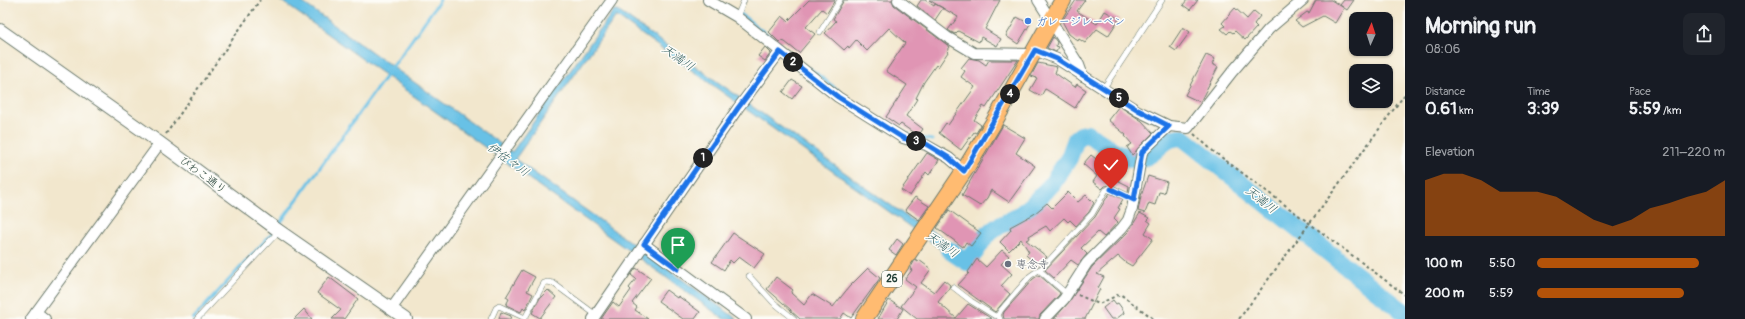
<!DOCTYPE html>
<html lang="en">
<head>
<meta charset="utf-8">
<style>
	body { margin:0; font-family:Pangolin,"Klee One",sans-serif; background:#20242c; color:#f1f3f6; height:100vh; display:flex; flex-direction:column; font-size:15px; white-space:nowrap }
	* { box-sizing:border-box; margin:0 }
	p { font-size:13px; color:#9ea1a6 }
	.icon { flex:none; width:22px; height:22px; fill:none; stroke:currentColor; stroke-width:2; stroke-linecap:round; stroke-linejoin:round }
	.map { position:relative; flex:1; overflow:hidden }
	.sheet { display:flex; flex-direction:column; background:#171b24; width:340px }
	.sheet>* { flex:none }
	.needle { width:26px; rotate:3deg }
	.controls { position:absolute; left:1349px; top:12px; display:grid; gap:8px }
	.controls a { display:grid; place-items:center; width:44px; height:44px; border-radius:8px; background:#171b24; box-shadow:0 1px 3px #0004; font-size:20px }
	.pin { position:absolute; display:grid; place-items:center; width:34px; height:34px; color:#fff; margin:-41px -17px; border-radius:50% 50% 50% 0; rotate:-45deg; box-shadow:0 0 4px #0007 }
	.pin .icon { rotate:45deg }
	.km { position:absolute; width:20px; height:20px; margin:-10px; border-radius:50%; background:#222; color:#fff; font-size:11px; line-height:20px; text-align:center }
	.round { display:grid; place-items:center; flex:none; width:42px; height:42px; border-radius:8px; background:#20242c }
	.headline { display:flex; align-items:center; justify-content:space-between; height:68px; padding:0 20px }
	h1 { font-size:22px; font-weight:800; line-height:30px }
	.stats { display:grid; grid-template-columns:repeat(3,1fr); gap:6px; height:68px; padding:4px 20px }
	.stats div { display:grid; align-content:center }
	.stats b { font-size:17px; font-weight:800 }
	.stats small { font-size:11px; font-weight:400 }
	.stats p { font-size:11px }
	.chart { height:112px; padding:8px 20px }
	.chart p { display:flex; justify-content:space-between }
	.chart svg { width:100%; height:72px; margin-top:4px; fill:#b45309; opacity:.7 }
	ul { padding:0 20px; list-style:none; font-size:13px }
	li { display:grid; grid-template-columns:64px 48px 1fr; align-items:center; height:30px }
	li i { height:10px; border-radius:5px; background:#b45309 }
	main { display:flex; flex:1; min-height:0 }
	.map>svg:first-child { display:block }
	.water { fill:#68c1e6; stroke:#447f8d }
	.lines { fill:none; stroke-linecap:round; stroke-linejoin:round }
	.stream { stroke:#68c1e6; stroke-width:3 }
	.river { stroke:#68c1e6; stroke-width:18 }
	.building { fill:#e095b4 }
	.service-casing { stroke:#69786a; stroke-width:6 }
	.minor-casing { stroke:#69786a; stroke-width:12 }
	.tertiary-casing { stroke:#69786a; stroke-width:14 }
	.primary-casing { stroke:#69786a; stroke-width:18 }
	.path { stroke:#69786a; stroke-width:2; stroke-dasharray:3 3; stroke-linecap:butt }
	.service { stroke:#fff; stroke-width:5 }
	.minor { stroke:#fff; stroke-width:10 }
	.tertiary { stroke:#fff; stroke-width:12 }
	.primary { stroke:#ffbb71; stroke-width:16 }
	.route-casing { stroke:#fff; stroke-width:8 }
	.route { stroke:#1a73e8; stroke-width:5 }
	.shop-dot { fill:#3f7fe0; stroke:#fdfcf7; stroke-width:1.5 }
	.worship-dot { fill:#6b7280; stroke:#fdfcf7; stroke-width:1.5 }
	.labels { text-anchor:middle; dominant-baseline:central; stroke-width:3; stroke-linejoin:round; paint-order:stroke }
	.shield { fill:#fdfcf7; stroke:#62766e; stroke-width:1 }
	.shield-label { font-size:10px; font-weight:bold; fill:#1f3d34 }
	.shop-label { font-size:11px; fill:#366cbe; stroke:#fdfcf7; text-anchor:start }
	.street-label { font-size:11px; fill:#1f3d34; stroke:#fdfcf7 }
	.worship-label { font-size:11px; fill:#5b616d; stroke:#fdfcf7; text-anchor:start }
	.water-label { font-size:12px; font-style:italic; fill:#315e60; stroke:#fdfcf7 }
</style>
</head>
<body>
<main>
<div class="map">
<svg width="1405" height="319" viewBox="0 0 1405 319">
	<rect width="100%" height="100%" fill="#fdfcf7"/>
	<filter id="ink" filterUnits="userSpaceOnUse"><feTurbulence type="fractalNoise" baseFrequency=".025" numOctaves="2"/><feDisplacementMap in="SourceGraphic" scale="8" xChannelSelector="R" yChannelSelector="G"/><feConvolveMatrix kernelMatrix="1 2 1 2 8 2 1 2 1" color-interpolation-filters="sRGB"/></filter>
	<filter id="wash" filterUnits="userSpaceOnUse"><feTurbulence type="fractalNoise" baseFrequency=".012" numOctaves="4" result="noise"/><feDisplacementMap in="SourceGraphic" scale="16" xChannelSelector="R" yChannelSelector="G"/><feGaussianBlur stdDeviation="0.9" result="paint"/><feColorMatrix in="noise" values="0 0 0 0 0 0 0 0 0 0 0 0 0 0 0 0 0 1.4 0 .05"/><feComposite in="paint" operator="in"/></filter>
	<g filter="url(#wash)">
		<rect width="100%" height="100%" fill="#f2e7cd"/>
		<polygon class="water" points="280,0 299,0 512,152 613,11 618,11 920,226 938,234 973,263 968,270 927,239 616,16 515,159 737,319 724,319"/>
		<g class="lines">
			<g class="stream">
				<polyline points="738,12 779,44"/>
				<polyline points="809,68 839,91"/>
				<polyline points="391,69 440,0"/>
				<polyline points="889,123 910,136"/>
				<polyline points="919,138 932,140"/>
				<polyline points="278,226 388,73"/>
				<polyline points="193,319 274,231"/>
			</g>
			<path class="river" d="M949,250L967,262L976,251L986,235L999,226L1017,217L1032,205L1052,184L1069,158L1076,139L1081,135L1087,134C1109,145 1131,172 1155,151C1166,141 1167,138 1182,137L1405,313"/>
		</g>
		<g id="blocks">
			<g class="building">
				<polygon points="809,0 835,0 827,13 822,9 806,27 815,34 799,53 785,42 782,41 780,43 769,32 782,16 788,21"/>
				<polygon points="844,0 892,0 894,5 950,47 947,51 948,52 938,67 936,65 924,82 916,98 917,99 906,116 923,129 918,136 901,124 899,126 886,117 907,85 886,71 905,43 889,28 867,51 856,40 849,48 848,46 844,50 825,33 836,21 833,19"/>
				<polygon points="921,0 925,0 934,6 935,4 943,8 935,20 917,6"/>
				<polygon points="929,0 1000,0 985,29 1001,39 997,46 981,37 979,42 958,31 955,34 951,32 948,30 958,17"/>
				<polygon points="1076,0 1085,0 1077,11 1097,24 1105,11 1119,19 1108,36 1097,29 1085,43 1079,39 1078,41 1069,34 1062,21"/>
				<polygon points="1187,0 1198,0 1190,10 1183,5"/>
				<polygon points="1316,0 1331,0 1344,8 1335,23 1323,16 1302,27 1295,21 1307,12 1309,13"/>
				<polygon points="1344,0 1354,0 1347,10 1340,5"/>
				<polygon points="1235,8 1247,19 1254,11 1260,16 1254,24 1257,27 1245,40 1235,31 1233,33 1230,31 1227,34 1221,29 1225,26 1222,23"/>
				<polygon points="1017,17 1030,24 1018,44 1006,36"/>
				<polygon points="1183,27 1190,32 1176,51 1170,47"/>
				<polygon points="1053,37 1057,42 1056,46 1059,47 1056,52 1047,48"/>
				<polygon points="765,47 771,53 765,61 758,56"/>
				<polygon points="1206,55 1215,59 1212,64 1218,67 1200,102 1185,95"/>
				<polygon points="969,58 979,60 986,65 989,60 1018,60 986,108 983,106 974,120 981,125 976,133 974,132 961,150 939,133 946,123 948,125 975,87 961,77 965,71 961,68"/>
				<polygon points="1038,63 1057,67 1055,73 1075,87 1077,84 1086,90 1075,108 1047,90 1045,89 1041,96 1030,90 1037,78 1031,76"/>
				<polygon points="792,80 802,86 792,99 783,92"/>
				<polygon points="1119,106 1142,121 1153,133 1132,155 1127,147 1132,144 1125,136 1126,135 1108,120"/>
				<polygon points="1003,125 1025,138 1016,153 1035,166 1009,202 991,190 987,198 980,206 962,195"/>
				<polygon points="927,153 939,160 929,175 926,172 910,196 901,190"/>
				<polygon points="1091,155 1104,165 1108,160 1120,169 1113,178 1129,186 1128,193 1112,185 1105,186 1102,189 1093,182 1097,176 1083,164"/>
				<polygon points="1148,176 1167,182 1164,193 1159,192 1155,205 1149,203 1145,213 1138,211 1141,196"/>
				<polygon points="1068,192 1078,202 1086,195 1094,203 1089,212 1076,226 1070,220 1068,222 1064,218 1050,231 1046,226 1029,236 1030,238 1026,240 1047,257 1038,266 1026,255 1029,252 1021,239 1009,251 1000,242 1011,230 1010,227 1034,214 1047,203 1052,208"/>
				<polygon points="1110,193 1123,199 1118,208 1120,209 1114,218 1118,222 1104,237 1098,232 1081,248 1087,254 1078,265 1071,260 1054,278 1045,270 1095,217 1109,194"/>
				<polygon points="915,197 929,206 919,220 905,210"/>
				<polygon points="949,210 981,233 971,246 966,242 963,247 937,228"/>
				<polygon points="1140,213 1149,218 1147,220 1151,223 1145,233 1153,239 1132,266 1125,262 1118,256 1097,274 1104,277 1098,288 1100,289 1085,319 1054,319 1069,302 1092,267 1129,231"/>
				<polygon points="733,233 765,254 754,268 739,257 733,263 730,260 724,270 712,262"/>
				<polygon points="897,239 903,244 896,255 889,250"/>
				<polygon points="1002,250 1009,256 1001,264 1012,274 1001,286 1010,294 995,312 958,285 969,273 968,272 977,259 986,267"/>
				<polygon points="915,260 918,262 919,260 931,269 921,283 934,292 944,280 950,285 949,288 938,302 956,318 968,304 992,319 917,319 901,306 916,287 905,279 912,270 910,269"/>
				<polygon points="636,268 651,278 632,303 637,307 635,310 648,319 601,319 613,302 619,307 631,290 629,288 636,279 631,275"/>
				<polygon points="868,268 880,278 851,318 844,313 840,319 800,319 791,311 791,310 767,289 776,277 793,290 791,293 804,305 812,294 833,307 849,287"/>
				<polygon points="522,270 535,277 527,291 533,294 525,310 523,308 521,312 506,305 509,299 506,297"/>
				<polygon points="1039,275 1060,293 1059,295 1040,315 1039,319 1004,319 1003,315 1004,312 1033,279"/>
				<polygon points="329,277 358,299 344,319 332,319 341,310 317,293"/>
				<polygon points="548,290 556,297 540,318 532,313 540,298"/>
				<polygon points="666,290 677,298 678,296 700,312 695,319 683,319 658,301"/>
				<polygon points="889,300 903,309 897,319 878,319"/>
				<polygon points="1113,300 1116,304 1118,303 1123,310 1124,313 1116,319 1111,319 1103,308"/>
				<polygon points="304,309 312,319 294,319"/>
				<polygon points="501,312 511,316 510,319 499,319"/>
			</g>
		</g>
	</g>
	<g filter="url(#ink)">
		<use href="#blocks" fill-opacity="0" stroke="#69786a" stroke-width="1"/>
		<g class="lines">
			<defs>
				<g id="service">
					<polyline points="737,17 744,0"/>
					<polyline points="820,32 840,0"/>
					<polyline points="1103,89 1162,0"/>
					<polyline points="1039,270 1067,294"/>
					<polyline points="749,276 773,302 794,319"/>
					<polyline points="953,287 971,301 995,316 998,315"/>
					<polyline points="197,319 279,231"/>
					<polyline points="491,319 496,308 499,306 525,318 544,283 547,282 553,283 596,315"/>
					<polyline points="1000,319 998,315 1001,310 1030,276 1043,267 1092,214 1106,190 1111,189 1134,200"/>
				</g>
				<g id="minor">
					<polyline points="708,0 737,17 838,97 903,138 926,145 949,158 964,171"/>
					<polyline points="898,0 947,37 974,53 1033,54"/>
					<polyline points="1038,0 1079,65 1083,76"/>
					<polyline points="1035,50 1057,59 1138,111 1169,126 1188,128 1232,72 1269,29 1303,0"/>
					<polyline points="644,244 746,319"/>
					<polyline points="392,308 612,0"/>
					<polyline points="36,312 45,319"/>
					<polyline points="31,319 160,143"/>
					<polyline points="593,319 738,108 780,52"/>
					<polyline points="1045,319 1064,299 1087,263 1122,228 1128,220 1132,209 1142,152 1169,126"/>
				</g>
				<polyline id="tertiary" points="0,30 160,143 275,228 406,319"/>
				<polyline id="primary" points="864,319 964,171 994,122 1063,0"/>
			</defs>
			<use href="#service" class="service-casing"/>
			<use href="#minor" class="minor-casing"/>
			<use href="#tertiary" class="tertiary-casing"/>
			<use href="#primary" class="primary-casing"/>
			<g class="path">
				<polyline points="166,134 260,0"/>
				<polyline points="1194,134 1213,151 1405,295"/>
				<polyline points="1078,295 1099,304 1120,294 1154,319"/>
				<polyline points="1239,319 1405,94"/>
			</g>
			<use href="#service" class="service"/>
			<use href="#minor" class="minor"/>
			<use href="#tertiary" class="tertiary"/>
			<use href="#primary" class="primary"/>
		</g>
	</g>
	<g class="lines" filter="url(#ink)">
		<defs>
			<polyline id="route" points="678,269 644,244 738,108 780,52 838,97 903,138 926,144 949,158 964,171 1035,50 1057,59 1138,110 1169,126 1142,152 1134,200 1111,189"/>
		</defs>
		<use href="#route" class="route-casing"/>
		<use href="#route" class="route"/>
	</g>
	<circle class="shop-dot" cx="1028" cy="21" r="4"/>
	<circle class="worship-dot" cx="1008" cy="264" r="4"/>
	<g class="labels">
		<rect class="shield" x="882" y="271" width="20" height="16" rx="3"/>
		<g class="shield-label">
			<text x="892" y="279">26</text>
		</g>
		<g class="shop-label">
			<text x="1036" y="21">ガレージレーベン</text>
		</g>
		<g class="street-label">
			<text transform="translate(203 175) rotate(36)">びわこ通り</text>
		</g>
		<g class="worship-label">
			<text x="1016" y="264">専念寺</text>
		</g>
		<g class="water-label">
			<text transform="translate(678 58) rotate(35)">天満川</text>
			<text transform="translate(508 160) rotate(36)">伊佐々川</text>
			<text transform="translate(1261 200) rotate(38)">天満川</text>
			<text transform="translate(942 245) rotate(35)">天満川</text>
		</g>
	</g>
</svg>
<div class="controls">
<a><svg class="needle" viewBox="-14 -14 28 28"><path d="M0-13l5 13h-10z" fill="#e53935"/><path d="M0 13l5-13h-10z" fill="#9ea1a6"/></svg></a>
<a><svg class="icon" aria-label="layers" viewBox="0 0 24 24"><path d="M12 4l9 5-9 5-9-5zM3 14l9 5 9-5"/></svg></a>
</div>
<div class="pin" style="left:678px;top:269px;background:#1e9e55"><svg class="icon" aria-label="arrive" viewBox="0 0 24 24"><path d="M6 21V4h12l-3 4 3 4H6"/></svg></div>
<div class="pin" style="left:1111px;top:189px;background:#d93025"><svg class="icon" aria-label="check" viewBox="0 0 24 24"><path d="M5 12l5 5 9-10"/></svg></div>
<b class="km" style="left:703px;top:158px">1</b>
<b class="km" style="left:793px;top:62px">2</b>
<b class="km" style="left:916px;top:141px">3</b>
<b class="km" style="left:1010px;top:94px">4</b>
<b class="km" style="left:1119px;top:98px">5</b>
</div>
<section class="sheet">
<div class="headline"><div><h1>Morning run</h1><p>08:06</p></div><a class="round"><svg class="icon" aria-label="share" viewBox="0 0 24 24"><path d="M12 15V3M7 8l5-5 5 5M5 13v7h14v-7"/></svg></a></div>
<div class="stats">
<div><p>Distance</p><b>0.61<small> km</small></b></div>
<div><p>Time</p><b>3:39</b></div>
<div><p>Pace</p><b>5:59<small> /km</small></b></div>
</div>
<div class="chart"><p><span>Elevation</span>211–220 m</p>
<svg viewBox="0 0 160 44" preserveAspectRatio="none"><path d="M0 44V10L10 6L20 6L30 10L40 17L50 17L60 17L70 20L80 27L90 34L100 38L110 34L120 27L130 24L140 20L150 17L160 10V44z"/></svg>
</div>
<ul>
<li><b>100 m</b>5:50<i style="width:86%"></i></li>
<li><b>200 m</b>5:59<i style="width:78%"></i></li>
</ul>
</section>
</main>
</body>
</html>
